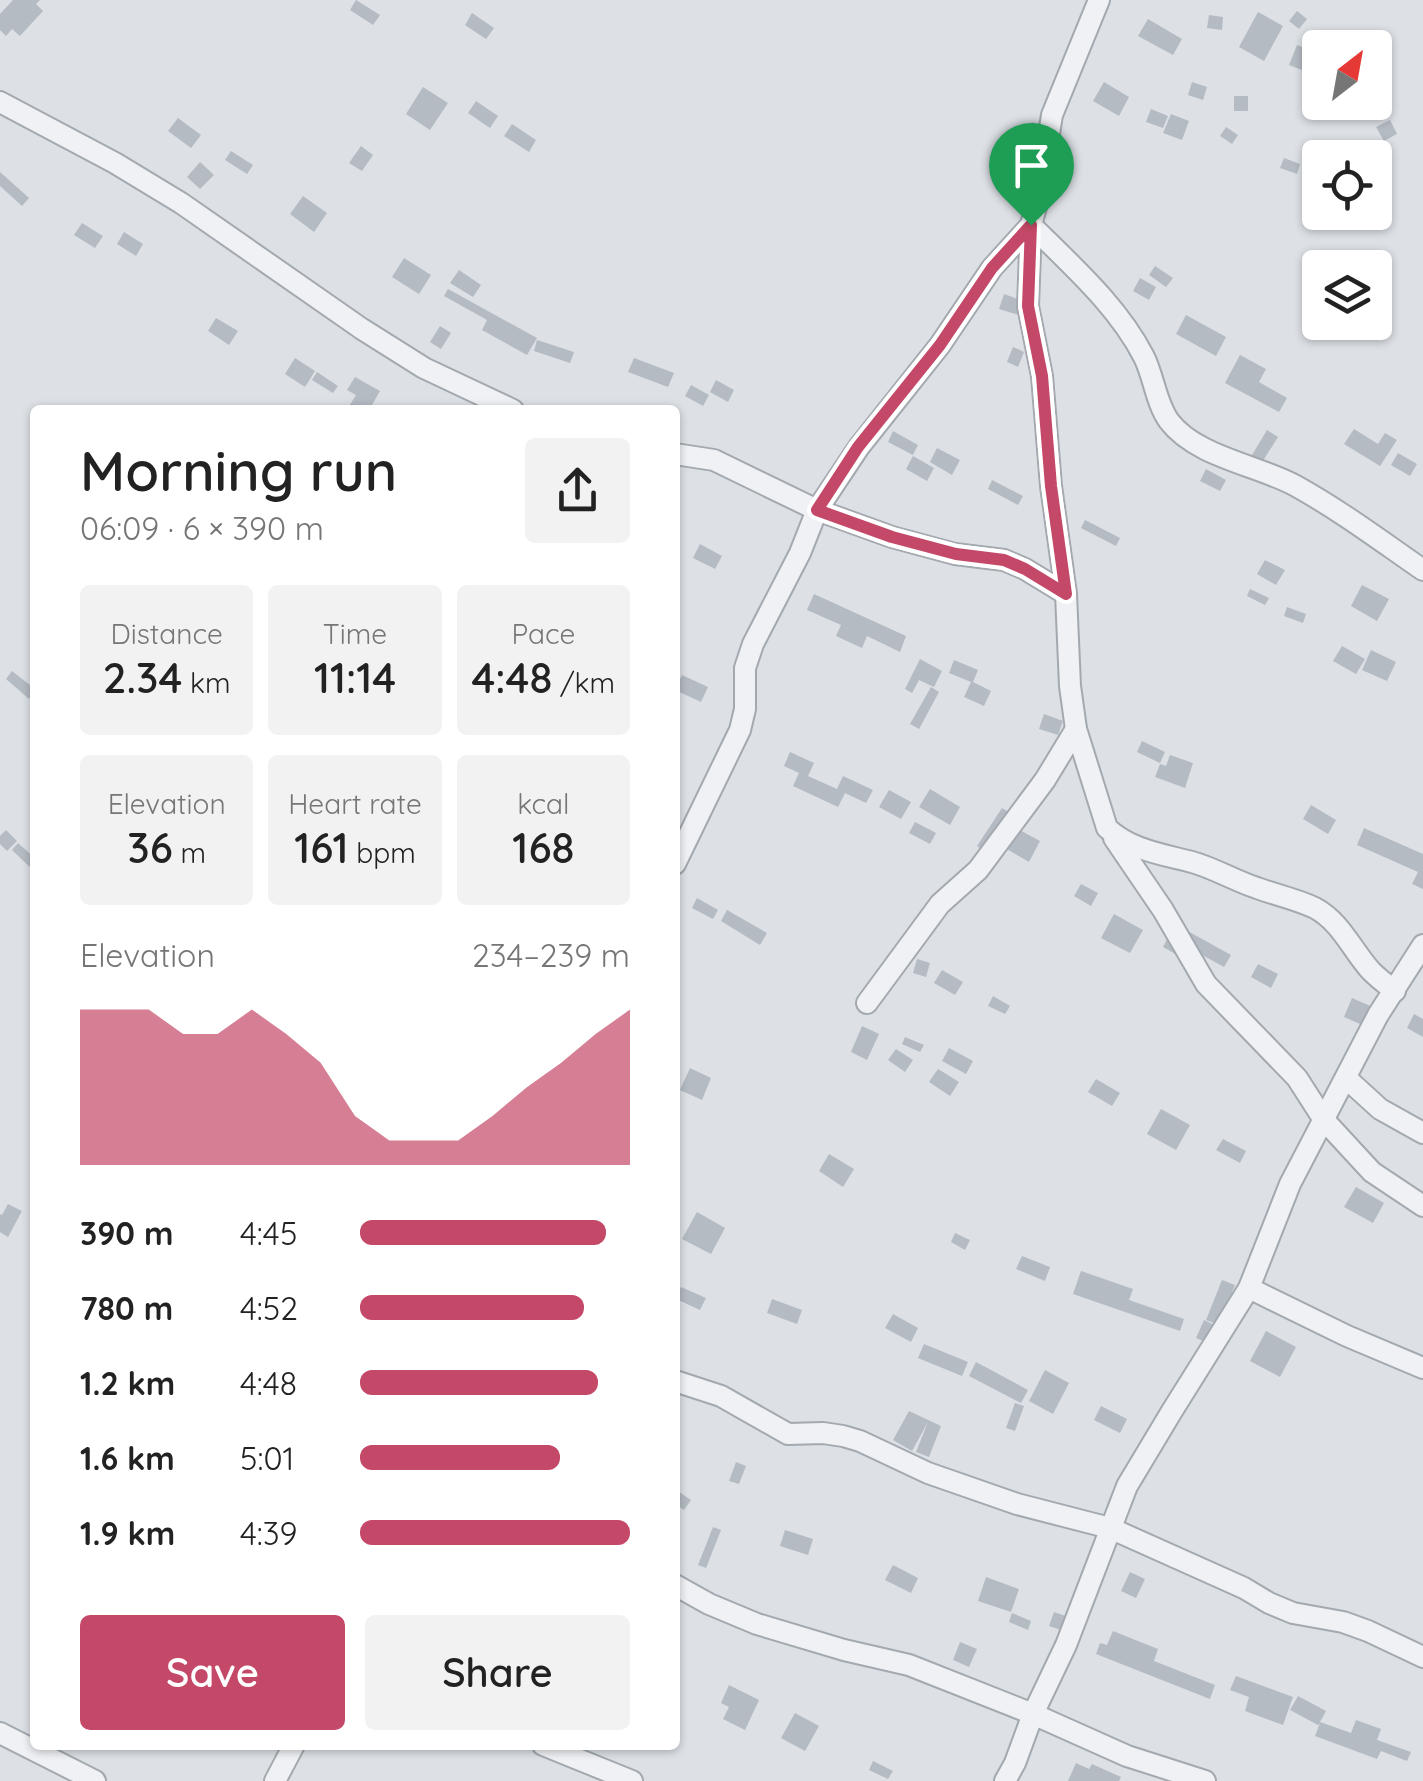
<!DOCTYPE html>
<html lang="en">
<head>
<meta charset="utf-8">
<style>
	body { margin:0; font-family:Quicksand,sans-serif; background:#f2f2f2; color:#222; height:100vh; display:flex; flex-direction:column; font-size:38px; white-space:nowrap }
	* { box-sizing:border-box; margin:0 }
	p { font-size:32px; color:#767676 }
	.icon { flex:none; width:55px; height:55px; fill:none; stroke:currentColor; stroke-width:2; stroke-linecap:round; stroke-linejoin:round }
	.map { position:relative; flex:1; overflow:hidden }
	.side { position:absolute; left:30px; top:405px; width:650px; height:1345px; display:flex; flex-direction:column; background:#fff; border-radius:10px; box-shadow:0 2px 8px #0004 }
	.side>* { flex:none }
	.needle { width:65px; rotate:31deg }
	.buttons { position:absolute; left:1302px; top:30px; display:grid; gap:20px }
	.buttons a { display:grid; place-items:center; width:90px; height:90px; border-radius:10px; background:#fff; box-shadow:0 2px 8px #0004; font-size:50px }
	.pin { position:absolute; display:grid; place-items:center; width:85px; height:85px; color:#fff; margin:-102px -42px; border-radius:50% 50% 50% 0; rotate:-45deg; box-shadow:0 0 10px #0007 }
	.pin .icon { rotate:45deg }
	.round { display:grid; place-items:center; flex:none; width:105px; height:105px; border-radius:10px; background:#f2f2f2 }
	.overview { display:flex; align-items:center; justify-content:space-between; height:170px; padding:0 50px }
	h1 { font-size:55px; font-weight:600; line-height:75px }
	.figures { display:grid; grid-template-columns:repeat(3,1fr); gap:15px; height:170px; padding:10px 50px }
	.figures div { display:grid; align-content:center; border-radius:10px; background:#f2f2f2; text-align:center }
	.figures b { font-size:42px; font-weight:600 }
	.figures small { font-size:28px; font-weight:400 }
	.figures p { font-size:28px }
	.chart { height:280px; padding:20px 50px }
	.chart p { display:flex; justify-content:space-between }
	.chart svg { width:100%; height:180px; margin-top:10px; fill:#c44868; opacity:.7 }
	.primary-button { display:flex; gap:20px; margin-top:auto; padding:20px 50px }
	.primary-button a { flex:1; height:115px; border-radius:10px; background:#c44868; color:#fff; font-size:40px; font-weight:600; line-height:115px; text-align:center }
	.primary-button a+a { background:#f2f2f2; color:#222 }
	ul { padding:0 50px; list-style:none; font-size:32px }
	li { display:grid; grid-template-columns:160px 120px 1fr; align-items:center; height:75px }
	li i { height:25px; border-radius:12px; background:#c44868 }
	.map>svg:first-child { display:block }
	.building { fill:#b4bbc2 }
	.lines { fill:none; stroke-linecap:round; stroke-linejoin:round }
	.street-casing { stroke:#a3a9af; stroke-width:24 }
	.street { stroke:#eff1f4; stroke-width:20 }
	.route-casing { stroke:#fff; stroke-width:20 }
	.route { stroke:#c44868; stroke-width:12 }
</style>
</head>
<body>
<div class="map">
<svg width="1423" height="1781" viewBox="0 0 1423 1781">
	<rect width="100%" height="100%" fill="#dde1e6"/>
	<g class="building">
		<polygon points="13,0 40,0 36,4 43,11 20,36 12,29 6,36 0,30 0,14"/>
		<polygon points="356,0 380,15 373,25 350,10"/>
		<polygon points="1297,11 1307,19 1299,29 1289,21"/>
		<polygon points="1258,12 1283,26 1264,61 1239,47"/>
		<polygon points="472,13 494,28 486,39 465,25"/>
		<polygon points="1209,15 1223,17 1222,30 1207,28"/>
		<polygon points="1148,19 1182,39 1173,55 1138,36"/>
		<polygon points="1297,45 1320,54 1320,63 1315,75 1289,65"/>
		<polygon points="1104,82 1129,97 1119,116 1093,101"/>
		<polygon points="1192,82 1207,87 1203,100 1188,95"/>
		<polygon points="423,87 448,103 430,130 406,114"/>
		<rect x="1234" y="96" width="14" height="15"/>
		<polygon points="476,101 498,116 490,128 468,113"/>
		<polygon points="1151,109 1168,116 1163,128 1146,122"/>
		<polygon points="1171,114 1189,121 1182,140 1163,133"/>
		<polygon points="178,118 201,135 191,148 168,131"/>
		<polygon points="1390,120 1397,134 1384,141 1376,127"/>
		<polygon points="1032,122 1051,132 1038,154 1019,144"/>
		<polygon points="512,124 536,140 529,152 504,136"/>
		<polygon points="1226,127 1238,135 1232,144 1220,136"/>
		<polygon points="361,146 373,155 362,171 349,163"/>
		<polygon points="231,151 253,165 247,174 225,160"/>
		<polygon points="1284,158 1300,164 1297,174 1280,168"/>
		<polygon points="200,162 214,175 200,189 187,177"/>
		<polygon points="1375,166 1392,173 1388,183 1375,178"/>
		<polygon points="0,172 29,198 22,206 0,186"/>
		<polygon points="303,196 327,213 314,232 290,214"/>
		<polygon points="82,223 103,236 95,248 74,235"/>
		<polygon points="124,232 143,244 136,256 117,244"/>
		<polygon points="404,258 431,275 419,294 392,277"/>
		<polygon points="1155,266 1173,278 1166,287 1149,275"/>
		<polygon points="459,270 481,285 473,297 450,283"/>
		<polygon points="1140,278 1156,287 1149,300 1133,291"/>
		<polygon points="448,289 537,338 527,355 482,330 487,320 444,296"/>
		<polygon points="1004,294 1024,301 1019,315 999,309"/>
		<polygon points="1186,315 1226,337 1216,356 1176,334"/>
		<polygon points="216,318 238,331 229,345 208,331"/>
		<polygon points="440,326 451,333 441,349 430,342"/>
		<polygon points="537,340 574,352 570,363 534,351"/>
		<polygon points="1013,347 1024,352 1018,367 1007,362"/>
		<polygon points="1240,355 1266,369 1259,382 1287,398 1279,412 1225,383"/>
		<polygon points="295,358 315,371 305,387 285,374"/>
		<polygon points="634,358 674,373 668,387 628,372"/>
		<polygon points="317,372 338,386 333,393 312,380"/>
		<polygon points="355,377 380,391 369,410 352,410 348,408 356,395 347,390"/>
		<polygon points="716,380 734,390 728,402 710,392"/>
		<polygon points="691,385 709,395 703,406 685,396"/>
		<polygon points="1354,429 1378,444 1385,433 1397,440 1380,466 1344,444"/>
		<polygon points="1267,430 1278,437 1259,467 1249,460"/>
		<polygon points="893,431 918,445 913,455 888,442"/>
		<polygon points="937,448 960,460 952,475 930,462"/>
		<polygon points="1398,453 1417,464 1410,476 1391,465"/>
		<polygon points="913,456 934,468 927,481 906,469"/>
		<polygon points="1206,469 1226,480 1220,491 1200,481"/>
		<polygon points="992,480 1023,496 1018,505 988,489"/>
		<polygon points="1085,520 1120,538 1116,546 1081,528"/>
		<polygon points="700,544 722,556 715,569 693,558"/>
		<polygon points="1265,560 1285,570 1276,585 1257,574"/>
		<polygon points="1362,585 1389,599 1377,621 1351,606"/>
		<polygon points="1250,589 1269,598 1265,605 1247,596"/>
		<polygon points="814,594 906,636 900,652 867,636 862,648 836,636 841,625 807,610"/>
		<polygon points="1287,607 1306,614 1303,623 1284,616"/>
		<polygon points="1342,646 1365,659 1356,674 1333,661"/>
		<polygon points="1371,650 1396,662 1387,681 1362,670"/>
		<polygon points="920,659 942,671 934,687 919,680 912,693 905,689"/>
		<polygon points="954,660 978,670 973,682 991,691 984,706 964,697 971,682 949,673"/>
		<polygon points="12,671 35,689 29,699 6,679"/>
		<polygon points="682,675 708,687 701,702 675,690"/>
		<polygon points="931,687 939,692 919,729 910,724"/>
		<polygon points="1044,714 1063,721 1058,735 1039,729"/>
		<polygon points="1142,741 1165,752 1160,763 1137,752"/>
		<polygon points="790,752 814,763 808,776 837,789 843,776 873,790 866,803 845,793 838,807 793,786 799,773 784,766"/>
		<polygon points="1170,755 1193,763 1185,788 1155,777 1160,764 1166,766"/>
		<polygon points="930,789 960,807 950,825 919,807"/>
		<polygon points="889,790 911,802 901,819 879,807"/>
		<polygon points="1311,805 1336,820 1328,834 1303,819"/>
		<polygon points="1002,808 1010,813 985,851 977,846"/>
		<polygon points="915,822 936,833 930,844 909,833"/>
		<polygon points="1016,828 1040,841 1029,862 1005,848"/>
		<polygon points="1364,828 1423,854 1423,889 1412,884 1418,872 1357,845"/>
		<polygon points="6,830 17,841 7,851 0,844 0,836"/>
		<polygon points="18,843 35,858 35,872 12,850"/>
		<polygon points="1081,884 1098,893 1091,906 1074,896"/>
		<polygon points="697,898 718,910 713,919 692,908"/>
		<polygon points="727,910 767,933 760,945 721,921"/>
		<polygon points="1114,914 1143,930 1130,953 1101,938"/>
		<polygon points="1175,924 1231,955 1224,967 1193,950 1186,960 1163,947"/>
		<polygon points="917,959 930,963 926,977 913,973"/>
		<polygon points="1258,964 1278,974 1271,988 1251,977"/>
		<polygon points="942,970 963,982 955,995 934,983"/>
		<polygon points="993,996 1010,1006 1005,1014 988,1006"/>
		<polygon points="1352,998 1375,1008 1367,1027 1344,1017"/>
		<polygon points="1414,1014 1423,1019 1423,1037 1407,1028"/>
		<polygon points="862,1026 879,1034 867,1060 851,1052"/>
		<polygon points="905,1037 924,1045 920,1052 902,1044"/>
		<polygon points="949,1048 973,1061 966,1074 942,1061"/>
		<polygon points="896,1049 913,1060 905,1072 888,1060"/>
		<polygon points="690,1068 711,1078 702,1100 680,1090"/>
		<polygon points="938,1069 959,1082 950,1096 929,1082"/>
		<polygon points="1096,1079 1120,1093 1112,1106 1088,1092"/>
		<polygon points="1161,1109 1190,1125 1176,1150 1147,1134"/>
		<polygon points="1223,1139 1246,1151 1240,1163 1216,1150"/>
		<polygon points="829,1154 854,1169 843,1187 819,1171"/>
		<polygon points="1356,1187 1384,1203 1373,1223 1344,1207"/>
		<polygon points="8,1204 22,1211 8,1237 0,1232 0,1214 2,1215"/>
		<polygon points="697,1212 725,1228 711,1254 682,1239"/>
		<polygon points="955,1233 970,1240 965,1250 951,1242"/>
		<polygon points="1022,1256 1050,1267 1045,1281 1016,1269"/>
		<polygon points="1081,1271 1133,1289 1129,1300 1184,1319 1180,1331 1073,1294"/>
		<polygon points="1222,1280 1235,1285 1219,1325 1206,1320"/>
		<polygon points="681,1287 706,1298 700,1310 676,1299"/>
		<polygon points="772,1299 802,1310 797,1324 767,1313"/>
		<polygon points="893,1314 918,1328 911,1342 885,1328"/>
		<polygon points="1204,1320 1218,1327 1210,1344 1196,1338"/>
		<polygon points="1266,1331 1296,1347 1280,1377 1250,1361"/>
		<polygon points="924,1344 968,1362 962,1376 918,1358"/>
		<polygon points="976,1362 1028,1390 1021,1403 969,1376"/>
		<polygon points="1045,1370 1069,1383 1053,1414 1029,1401"/>
		<polygon points="1015,1403 1024,1406 1015,1431 1006,1428"/>
		<polygon points="1101,1406 1127,1419 1120,1433 1094,1420"/>
		<polygon points="909,1411 941,1426 929,1457 916,1452 928,1422 912,1451 893,1440"/>
		<polygon points="736,1462 746,1466 739,1484 729,1481"/>
		<polygon points="675,1489 691,1500 684,1510 675,1504"/>
		<polygon points="713,1527 721,1530 706,1568 698,1565"/>
		<polygon points="785,1530 813,1539 808,1555 780,1546"/>
		<polygon points="893,1565 918,1578 911,1593 885,1580"/>
		<polygon points="1130,1572 1145,1579 1136,1598 1121,1591"/>
		<polygon points="986,1577 1019,1589 1011,1612 978,1601"/>
		<polygon points="1054,1612 1075,1619 1070,1633 1049,1626"/>
		<polygon points="1012,1613 1031,1621 1028,1630 1009,1622"/>
		<polygon points="1113,1631 1158,1649 1154,1661 1215,1685 1210,1699 1096,1654 1100,1643 1107,1645"/>
		<polygon points="960,1642 977,1649 969,1667 953,1660"/>
		<polygon points="1236,1676 1293,1697 1283,1725 1245,1711 1249,1697 1230,1690"/>
		<polygon points="729,1685 759,1700 745,1730 723,1719 729,1707 721,1703"/>
		<polygon points="1298,1696 1326,1711 1320,1722 1351,1733 1356,1720 1381,1729 1377,1740 1411,1752 1407,1761 1381,1751 1377,1759 1315,1736 1320,1723 1318,1725 1290,1710"/>
		<polygon points="795,1713 819,1726 805,1751 781,1738"/>
		<polygon points="873,1761 893,1771 888,1779 869,1770"/>
		<polygon points="1076,1763 1089,1769 1092,1764 1121,1777 1119,1781 1068,1781"/>
	</g>
	<g class="lines">
		<defs>
			<g id="street">
				<path d="M1099,0L1052,115L1039,196L1031,225L1028,306L1042,376L1051,486L1066,594L1070,686L1076,729L1107,828C1131,850 1161,854 1192,862C1214,868 1235,881 1257,888C1276,895 1296,899 1315,908C1341,922 1352,950 1371,971C1378,978 1387,985 1395,991"/>
				<polyline points="0,102 115,163 181,203 362,329 424,368 513,410"/>
				<polyline points="675,454 714,460 817,510 892,537 955,554 1004,560 1025,569 1066,594"/>
				<polyline points="1114,838 1163,910 1206,984 1297,1078 1324,1120 1372,1172 1423,1206"/>
				<path d="M675,864L740,730L745,709V668L753,644L800,553L817,510L859,447L940,345L992,268L1031,225C1071,265 1118,306 1144,357C1154,377 1156,403 1169,421C1196,457 1258,465 1296,486C1341,511 1381,541 1423,570"/>
				<polyline points="867,1003 940,904 978,870 1045,780 1076,729"/>
				<polyline points="1346,1078 1380,1109 1423,1133"/>
				<polyline points="1249,1288 1347,1336 1423,1368"/>
				<polyline points="675,1381 721,1396 788,1434 823,1433 843,1436 860,1441 928,1473 1017,1504 1110,1528 1244,1588 1269,1603 1293,1613 1343,1622 1368,1631 1423,1657"/>
				<polyline points="675,1585 709,1604 757,1624 844,1650 909,1665 1033,1714 1127,1756 1205,1781"/>
				<polyline points="0,1733 95,1781"/>
				<polyline points="543,1745 632,1781"/>
				<polyline points="275,1781 294,1745"/>
				<polyline points="1005,1781 1015,1763 1033,1714 1066,1645 1127,1486 1172,1411 1249,1288 1290,1184 1378,1015 1423,945"/>
			</g>
		</defs>
		<use href="#street" class="street-casing"/>
		<use href="#street" class="street"/>
	</g>
	<g class="lines">
		<defs>
			<polygon id="route" points="1031,225 1028,306 1042,376 1051,486 1066,594 1025,569 1004,560 956,554 892,537 817,510 858,447 940,345 992,268"/>
		</defs>
		<use href="#route" class="route-casing"/>
		<use href="#route" class="route"/>
	</g>
</svg>
<div class="buttons">
<a><svg class="needle" viewBox="-14 -14 28 28"><path d="M0-13l5 13h-10z" fill="#e53935"/><path d="M0 13l5-13h-10z" fill="#767676"/></svg></a>
<a><svg class="icon" aria-label="locate" viewBox="0 0 24 24"><circle cx="12" cy="12" r="6"/><path d="M12 2v4M12 18v4M2 12h4M18 12h4"/></svg></a>
<a><svg class="icon" aria-label="layers" viewBox="0 0 24 24"><path d="M12 4l9 5-9 5-9-5zM3 14l9 5 9-5"/></svg></a>
</div>
<div class="pin" style="left:1031px;top:225px;background:#1e9e55"><svg class="icon" aria-label="arrive" viewBox="0 0 24 24"><path d="M6 21V4h12l-3 4 3 4H6"/></svg></div>
<section class="side">
<div class="overview"><div><h1>Morning run</h1><p>06:09 · 6 × 390 m</p></div><a class="round"><svg class="icon" aria-label="share" viewBox="0 0 24 24"><path d="M12 15V3M7 8l5-5 5 5M5 13v7h14v-7"/></svg></a></div>
<div class="figures">
<div><p>Distance</p><b>2.34<small> km</small></b></div>
<div><p>Time</p><b>11:14</b></div>
<div><p>Pace</p><b>4:48<small> /km</small></b></div>
</div>
<div class="figures">
<div><p>Elevation</p><b>36<small> m</small></b></div>
<div><p>Heart rate</p><b>161<small> bpm</small></b></div>
<div><p>kcal</p><b>168</b></div>
</div>
<div class="chart"><p><span>Elevation</span>234–239 m</p>
<svg viewBox="0 0 160 44" preserveAspectRatio="none"><path d="M0 44V6L10 6L20 6L30 12L40 12L50 6L60 12L70 19L80 32L90 38L100 38L110 38L120 32L130 25L140 19L150 12L160 6V44z"/></svg>
</div>
<ul>
<li><b>390 m</b>4:45<i style="width:91%"></i></li>
<li><b>780 m</b>4:52<i style="width:83%"></i></li>
<li><b>1.2 km</b>4:48<i style="width:88%"></i></li>
<li><b>1.6 km</b>5:01<i style="width:74%"></i></li>
<li><b>1.9 km</b>4:39<i style="width:100%"></i></li>
</ul>
<div class="primary-button"><a>Save</a><a>Share</a></div>
</section>
</div>
</body>
</html>
